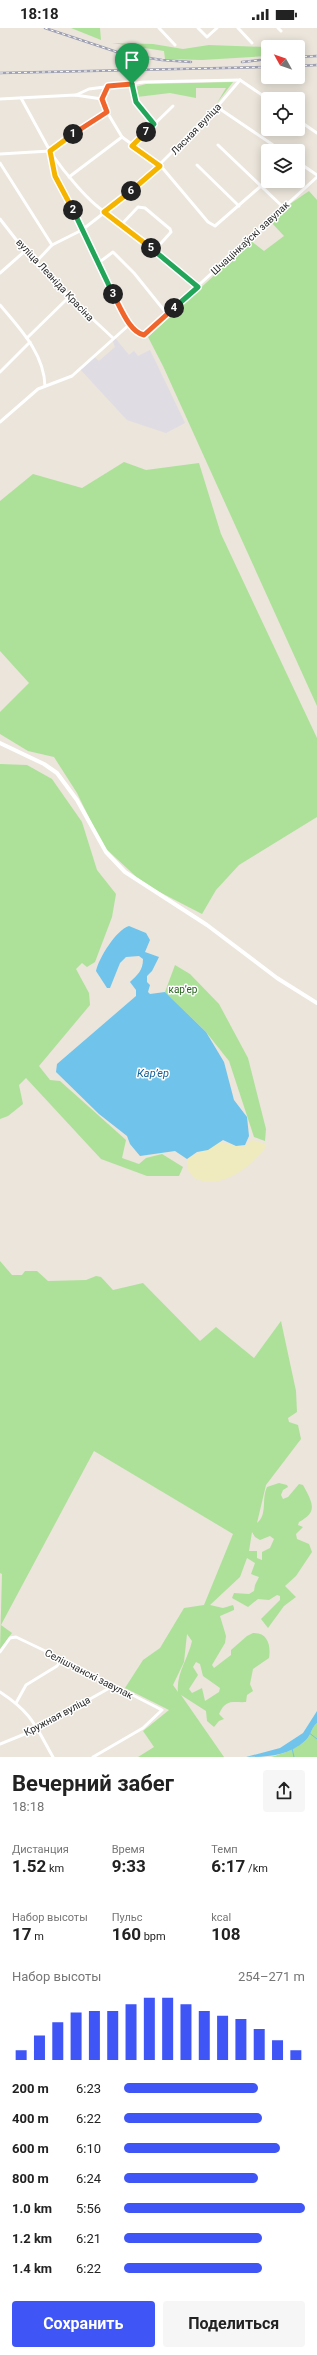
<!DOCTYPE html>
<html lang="ru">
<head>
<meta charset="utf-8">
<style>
	body { margin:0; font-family:Roboto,sans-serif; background:#f6f6f6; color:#222; height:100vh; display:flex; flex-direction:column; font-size:15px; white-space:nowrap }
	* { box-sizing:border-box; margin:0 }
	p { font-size:13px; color:#767676 }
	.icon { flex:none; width:22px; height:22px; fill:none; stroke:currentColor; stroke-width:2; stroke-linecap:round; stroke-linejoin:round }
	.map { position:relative; height:1729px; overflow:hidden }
	.sheet { display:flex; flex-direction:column; background:#fff; flex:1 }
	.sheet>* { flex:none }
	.needle { width:26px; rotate:310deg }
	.controls { position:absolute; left:261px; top:12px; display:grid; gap:8px }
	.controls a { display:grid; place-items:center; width:44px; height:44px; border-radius:4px; background:#fff; box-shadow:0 2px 10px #0003; font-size:20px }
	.pin { position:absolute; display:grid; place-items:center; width:34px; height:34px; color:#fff; margin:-41px -17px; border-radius:50% 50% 50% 0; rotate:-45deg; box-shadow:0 0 4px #0007 }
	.pin .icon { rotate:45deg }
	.km { position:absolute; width:20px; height:20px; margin:-10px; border-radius:50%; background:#222; color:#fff; font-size:11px; line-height:20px; text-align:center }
	.round { display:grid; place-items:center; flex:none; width:42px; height:42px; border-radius:4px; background:#f6f6f6 }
	.overview { display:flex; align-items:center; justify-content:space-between; height:68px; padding:0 12px }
	h1 { font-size:22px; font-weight:700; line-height:30px }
	.metrics { display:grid; grid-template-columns:repeat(3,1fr); gap:6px; height:68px; padding:4px 12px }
	.metrics div { display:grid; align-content:center }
	.metrics b { font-size:17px; font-weight:700 }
	.metrics small { font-size:11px; font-weight:400 }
	.metrics p { font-size:11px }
	.chart { height:112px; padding:8px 12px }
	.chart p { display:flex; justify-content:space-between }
	.chart svg { width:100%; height:72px; margin-top:4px; stroke:#3f55f5; stroke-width:6 }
	.primary-button { display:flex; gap:8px; margin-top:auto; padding:8px 12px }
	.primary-button a { flex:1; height:46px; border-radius:4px; background:#3f55f5; color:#fff; font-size:16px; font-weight:700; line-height:46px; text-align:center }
	.primary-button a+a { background:#f6f6f6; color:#222 }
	ul { padding:0 12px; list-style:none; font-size:13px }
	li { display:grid; grid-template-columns:64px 48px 1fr; align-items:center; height:30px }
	li i { height:10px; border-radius:5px; background:#3f55f5 }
	.status { display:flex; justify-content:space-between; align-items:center; height:28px; padding:0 20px; background:#fff; direction:ltr }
	.status svg { height:11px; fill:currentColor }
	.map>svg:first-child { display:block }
	.industrial { fill:#dfdce4 }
	.green { fill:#ade199; fill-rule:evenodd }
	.sand { fill:#f0ebbf }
	.water { fill:#70c3eb }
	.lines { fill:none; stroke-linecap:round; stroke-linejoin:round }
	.stream { stroke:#70c3eb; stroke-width:1 }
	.street { stroke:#fff; stroke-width:3 }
	.secondary { stroke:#fff; stroke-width:4 }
	.rail-casing { stroke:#9ea0b3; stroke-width:2.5 }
	.rail { stroke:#fff; stroke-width:1; stroke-dasharray:3; stroke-linecap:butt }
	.split-1-casing { stroke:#fff; stroke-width:8 }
	.split-2-casing { stroke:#fff; stroke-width:8 }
	.split-3-casing { stroke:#fff; stroke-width:8 }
	.split-4-casing { stroke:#fff; stroke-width:8 }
	.split-5-casing { stroke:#fff; stroke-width:8 }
	.split-6-casing { stroke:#fff; stroke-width:8 }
	.split-7-casing { stroke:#fff; stroke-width:8 }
	.split-8-casing { stroke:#fff; stroke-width:8 }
	.split-1 { stroke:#f0652b; stroke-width:5 }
	.split-2 { stroke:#f5b400; stroke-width:5 }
	.split-3 { stroke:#22a559; stroke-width:5 }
	.split-4 { stroke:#f0652b; stroke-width:5 }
	.split-5 { stroke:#22a559; stroke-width:5 }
	.split-6 { stroke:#f5b400; stroke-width:5 }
	.split-7 { stroke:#f5b400; stroke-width:5 }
	.split-8 { stroke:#22a559; stroke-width:5 }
	.labels { text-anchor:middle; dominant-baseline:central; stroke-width:3; stroke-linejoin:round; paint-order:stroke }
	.street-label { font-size:10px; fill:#292929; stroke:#fff }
	.park-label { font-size:10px; fill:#26641c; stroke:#fff }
	.water-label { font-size:11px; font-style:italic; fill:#115f96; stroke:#fff }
</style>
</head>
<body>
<div class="status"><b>18:18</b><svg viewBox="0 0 49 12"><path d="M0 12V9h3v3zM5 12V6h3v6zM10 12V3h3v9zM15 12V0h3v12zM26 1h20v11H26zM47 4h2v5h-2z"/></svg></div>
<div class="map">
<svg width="317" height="1729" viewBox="0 0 317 1729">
	<rect width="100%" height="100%" fill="#ebe5db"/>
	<polygon class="industrial" points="115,310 129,327 134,323 138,328 150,322 185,395 166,405 127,392 80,341 94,329 99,333 115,319 113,313"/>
	<g class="green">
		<polygon points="71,0 100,0 101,12"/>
		<polygon points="297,14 297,19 268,19 268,28 202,32 165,31 164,23 112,15 153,16 183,21 209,17 265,19"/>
		<polygon points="233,54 217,75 226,60 196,60 196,70 170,65 137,69 135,59 146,56"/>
		<polygon points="309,163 317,172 317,678 163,338 148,309 251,213 264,223 284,208 271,194 287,178"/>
		<polygon points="124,434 146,442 199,435 221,506 317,710 317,789 239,837 216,862 202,886 144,856 103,818 77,765 54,729 28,723 0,706 0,684 29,655 0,623 0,473 33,446 82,460"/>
		<polygon points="0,736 27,737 52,751 82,794 97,842 116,866 112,889 95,934 87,939 82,935 76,941 89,965 90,977 39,1038 50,1052 60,1053 126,1112 122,1130 139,1136 146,1130 162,1126 183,1139 179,1148 147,1148 101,1131 26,1050 19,1057 23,1076 8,1088 0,1091"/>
		<polygon points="175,937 190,946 219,976 248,1030 266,1101 265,1113 254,1109 229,1033 206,1004 165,964"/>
		<path d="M0,1233L12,1247H22L25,1243H37L48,1253L86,1252L96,1248L101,1249L113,1262L143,1255L200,1313L216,1299L254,1330L281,1293L296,1363L297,1384L288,1390L289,1394L298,1397L301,1411L266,1457L257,1495C268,1486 261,1472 267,1459L279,1455L287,1457L288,1459L283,1462L281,1467L283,1471L288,1469L299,1456L303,1457C314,1477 317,1484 299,1494L298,1497L303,1499L296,1506L297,1511L309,1516L312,1524L296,1548L285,1558L296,1569L284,1578L268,1600L261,1591L280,1572V1568L277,1567L269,1572L258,1571L248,1579L232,1570L234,1565L249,1566L254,1563L255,1557L259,1549L251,1546L255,1535L247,1530L240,1549L210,1577L223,1580L233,1577L234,1580V1582L220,1588L226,1608L225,1615L212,1637L214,1640L231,1627V1622L247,1608L253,1605C268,1604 271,1618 269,1630L253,1641L250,1656L253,1663L247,1667L246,1674C234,1675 226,1670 219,1686L224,1691L219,1693L214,1699L207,1693L206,1683L181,1667L224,1729H138L154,1719L143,1703L169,1682L125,1660L143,1632L160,1620L184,1580L204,1577L233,1506L94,1423L1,1597L12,1605L0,1621L2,1546L0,1545ZM252,1504L255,1509L260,1512L270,1508L274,1511L270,1520L262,1524V1532L257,1530V1523H249ZM187,1606L192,1613C188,1631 176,1646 178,1664L173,1657L184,1634ZM196,1634L200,1636L203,1648L220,1660L219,1664L205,1673L202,1660L192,1665L189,1661L198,1647L193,1639Z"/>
		<path d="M317,1695V1729H271C282,1726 296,1721 305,1713C311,1708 311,1700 317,1695Z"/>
	</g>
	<path class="sand" d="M253,1112L267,1117C257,1134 230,1155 209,1154C204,1154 199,1152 194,1150L188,1142L187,1131L219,1114L243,1119Z"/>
	<g class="water">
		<path d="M129,898L146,905L150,912L145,924L159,929L152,943L147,948V954L150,957L148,964L150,966L165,964L206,1004L224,1034L234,1072L247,1089L249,1108L245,1117L236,1118L223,1112L208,1122L197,1124L187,1131L175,1123L140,1128L130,1116L127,1108L99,1086L56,1044L57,1036L136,968V962L130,954C137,947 143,943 143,931L139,928L126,929L120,935L110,960H107L96,943C99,930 116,902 129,898Z"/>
		<path d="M317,1683V1695C311,1700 311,1708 305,1713C288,1728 267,1729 246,1729L280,1720L303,1705Z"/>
	</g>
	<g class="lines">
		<g class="stream">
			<polyline points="308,1704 317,1711"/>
			<polyline points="292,1720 294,1729"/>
		</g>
		<g class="street">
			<polyline points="159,0 175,17"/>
			<polyline points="198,0 207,9 217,0"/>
			<polyline points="238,0 252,15"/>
			<polyline points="278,0 281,3"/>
			<polyline points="240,52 268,71"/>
			<polyline points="132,57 136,74 154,96"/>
			<polyline points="76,67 89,61 144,54 240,52"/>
			<polyline points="21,70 50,123 55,148 97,236 130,296 140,306 144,307 317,149"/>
			<polyline points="0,71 75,67 102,71 107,84 122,109 160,137 208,194 215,198 261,158"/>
			<polyline points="102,71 108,58"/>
			<polyline points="217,79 282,123"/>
			<polyline points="298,92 317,105"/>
			<polyline points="218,117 283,179"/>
			<polyline points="132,118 173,78"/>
			<polyline points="50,123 76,103 107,84"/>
			<path d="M51,125C62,141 91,178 109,186L197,259"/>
			<polyline points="0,126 50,123"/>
			<polyline points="298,134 317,147"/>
			<polyline points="0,135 52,217"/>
			<polyline points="197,137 239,178"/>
			<polyline points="69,149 122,109"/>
			<polyline points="0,191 25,223 69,269 113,310"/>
			<polyline points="121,197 138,179 145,180 170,201 171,204 155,222"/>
			<polyline points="36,234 52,217 82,202 136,160 217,79 240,52"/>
			<polyline points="97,236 113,224 134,245 167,286"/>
			<polyline points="0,245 25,223"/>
			<path d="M0,277C20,301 44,325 45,358"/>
			<polyline points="27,310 69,269"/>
			<polyline points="0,344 30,314"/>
			<polyline points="0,394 38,361 72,348 130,296"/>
			<polyline points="0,1624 10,1610 16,1609 62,1631 162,1682 143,1700 93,1729"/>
			<path d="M0,1664C32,1685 35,1697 53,1729"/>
			<polyline points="16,1675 26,1657 57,1638 62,1631"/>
			<polyline points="0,1716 37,1701 113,1658"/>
		</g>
		<polyline class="secondary" points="0,715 44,736 57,745 77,772 106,824 125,844 207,897 277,950 317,975"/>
		<defs>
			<g id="rail">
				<polyline points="45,0 123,26 162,32 191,34"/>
				<polyline points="298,29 317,28"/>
				<polyline points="242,34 260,32"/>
				<polyline points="298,38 317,37"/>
				<polyline points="0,45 268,39"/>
			</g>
		</defs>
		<use href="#rail" class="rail-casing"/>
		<use href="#rail" class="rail"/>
	</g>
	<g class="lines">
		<defs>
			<polyline id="split-1" points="73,106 107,84 102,71 108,58 132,56"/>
			<polyline id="split-2" points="73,182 55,148 50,123 73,106"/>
			<polyline id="split-3" points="73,182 113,266"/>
			<path id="split-4" d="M113,266C120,278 129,304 144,307L174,280"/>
			<polyline id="split-5" points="151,220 198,259 174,280"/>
			<polyline id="split-6" points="131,163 104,184 151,220"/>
			<polyline id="split-7" points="131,163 160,138 132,118 146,104"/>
			<polyline id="split-8" points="132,56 136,74 154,96 146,104"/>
		</defs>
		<use href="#split-1" class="split-1-casing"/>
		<use href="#split-2" class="split-2-casing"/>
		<use href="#split-3" class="split-3-casing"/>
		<use href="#split-4" class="split-4-casing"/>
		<use href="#split-5" class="split-5-casing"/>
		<use href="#split-6" class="split-6-casing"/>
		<use href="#split-7" class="split-7-casing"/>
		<use href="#split-8" class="split-8-casing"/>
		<use href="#split-1" class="split-1"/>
		<use href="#split-2" class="split-2"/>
		<use href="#split-3" class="split-3"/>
		<use href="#split-4" class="split-4"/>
		<use href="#split-5" class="split-5"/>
		<use href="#split-6" class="split-6"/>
		<use href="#split-7" class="split-7"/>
		<use href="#split-8" class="split-8"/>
	</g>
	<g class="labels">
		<g class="street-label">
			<text transform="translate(196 101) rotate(-46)">Лясная вуліца</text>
			<text transform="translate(250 210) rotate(-43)">Шчацінкаўскі завулак</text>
			<text transform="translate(55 252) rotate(47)">вуліца Леаніда Красіна</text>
			<text transform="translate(89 1646) rotate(27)">Селішчанскі завулак</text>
			<text transform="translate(57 1688) rotate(-28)">Кружная вуліца</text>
		</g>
		<g class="park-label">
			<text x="183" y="961">карʼер</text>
		</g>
		<g class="water-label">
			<text x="153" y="1045">Карʼер</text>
		</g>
	</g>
</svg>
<div class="controls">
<a><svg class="needle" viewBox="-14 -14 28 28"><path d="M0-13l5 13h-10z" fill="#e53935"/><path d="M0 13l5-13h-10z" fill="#767676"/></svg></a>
<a><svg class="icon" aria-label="locate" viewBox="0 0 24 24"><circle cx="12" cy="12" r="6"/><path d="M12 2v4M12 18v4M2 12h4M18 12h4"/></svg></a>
<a><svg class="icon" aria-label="layers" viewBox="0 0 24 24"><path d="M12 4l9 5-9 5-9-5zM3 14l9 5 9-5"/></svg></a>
</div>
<div class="pin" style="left:132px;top:56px;background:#1e9e55"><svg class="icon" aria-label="arrive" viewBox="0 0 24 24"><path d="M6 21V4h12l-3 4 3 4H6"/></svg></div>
<b class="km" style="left:73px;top:106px">1</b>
<b class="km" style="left:73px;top:182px">2</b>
<b class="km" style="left:113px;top:266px">3</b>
<b class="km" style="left:174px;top:280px">4</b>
<b class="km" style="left:151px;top:220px">5</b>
<b class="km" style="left:131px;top:163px">6</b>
<b class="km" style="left:146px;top:104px">7</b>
</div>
<section class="sheet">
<div class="overview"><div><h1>Вечерний забег</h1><p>18:18</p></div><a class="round"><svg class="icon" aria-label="share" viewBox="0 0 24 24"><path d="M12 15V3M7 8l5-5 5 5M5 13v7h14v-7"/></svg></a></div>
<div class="metrics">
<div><p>Дистанция</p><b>1.52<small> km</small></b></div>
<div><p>Время</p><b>9:33</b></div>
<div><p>Темп</p><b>6:17<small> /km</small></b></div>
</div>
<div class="metrics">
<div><p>Набор высоты</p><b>17<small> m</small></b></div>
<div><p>Пульс</p><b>160<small> bpm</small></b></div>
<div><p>kcal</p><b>108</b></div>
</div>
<div class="chart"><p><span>Набор высоты</span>254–271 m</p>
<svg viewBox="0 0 160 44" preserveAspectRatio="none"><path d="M5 44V38M15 44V29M25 44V21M35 44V15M45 44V14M55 44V14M65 44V10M75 44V6M85 44V6M95 44V10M105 44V14M115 44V17M125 44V19M135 44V25M145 44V32M155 44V38"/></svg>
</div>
<ul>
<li><b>200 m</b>6:23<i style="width:74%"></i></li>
<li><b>400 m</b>6:22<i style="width:76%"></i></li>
<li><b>600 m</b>6:10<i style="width:86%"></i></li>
<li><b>800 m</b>6:24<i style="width:74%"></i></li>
<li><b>1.0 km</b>5:56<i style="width:100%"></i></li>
<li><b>1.2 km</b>6:21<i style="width:76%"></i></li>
<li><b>1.4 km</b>6:22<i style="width:76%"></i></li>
</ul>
<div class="primary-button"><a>Сохранить</a><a>Поделиться</a></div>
</section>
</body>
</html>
